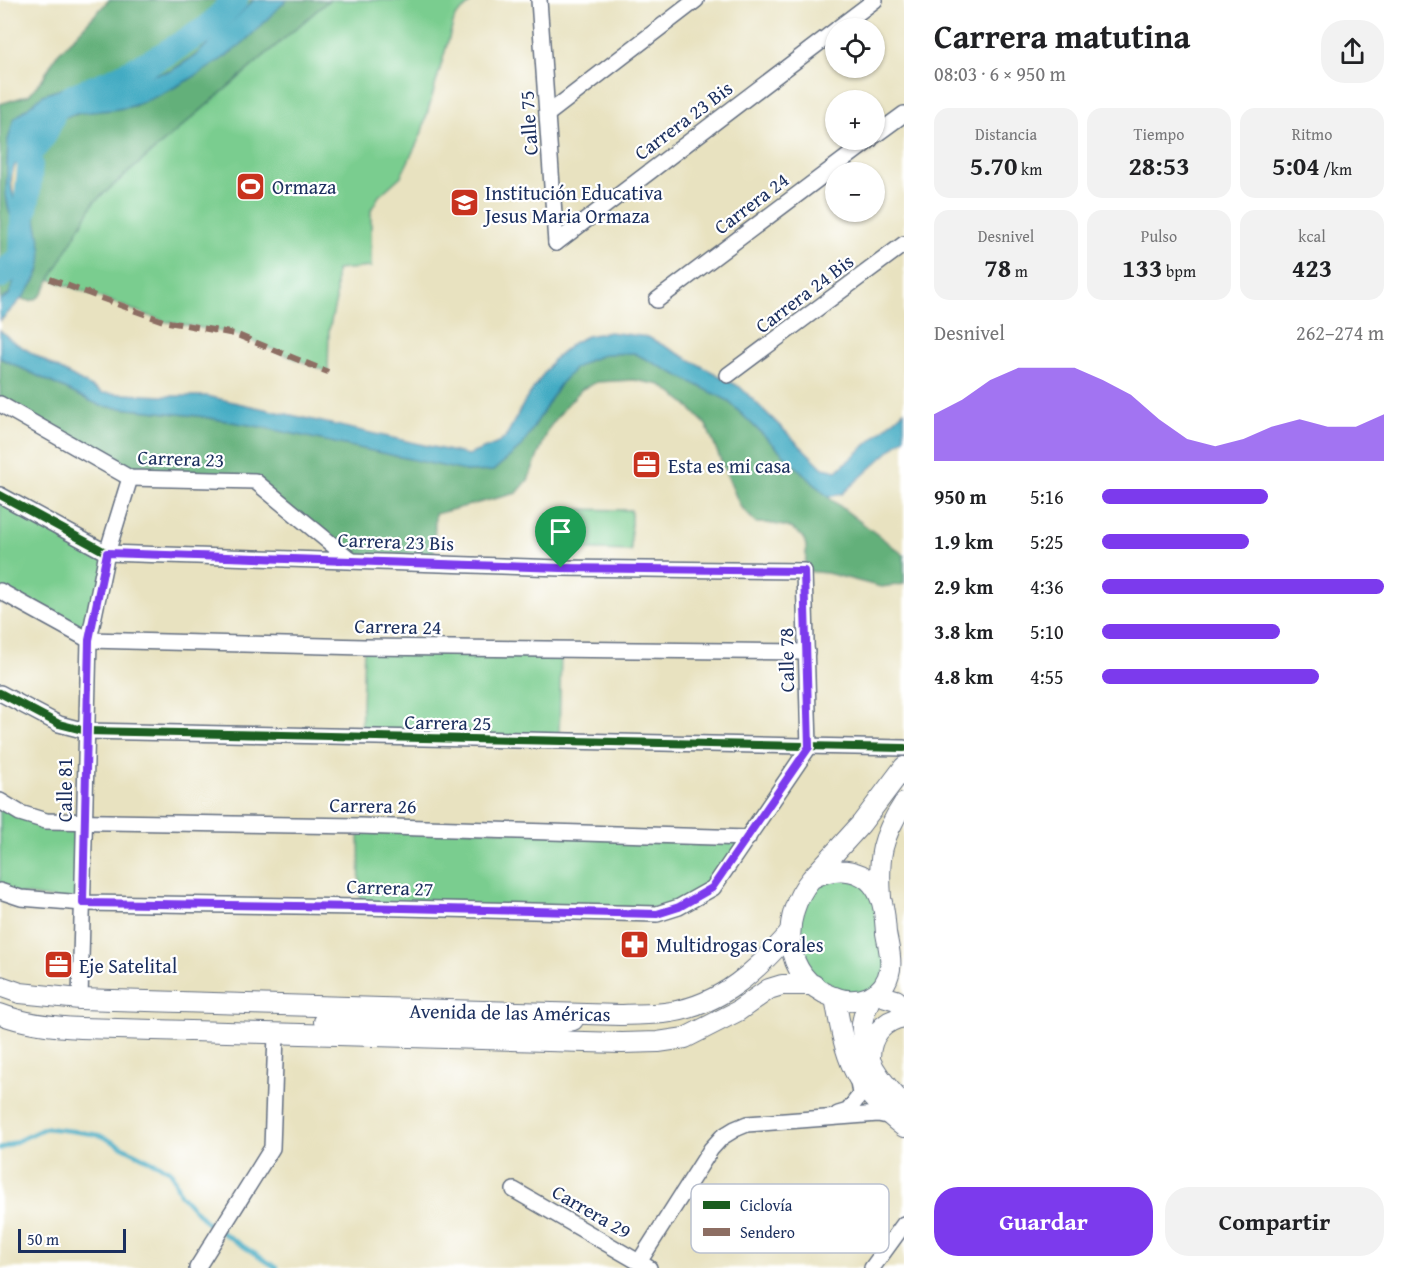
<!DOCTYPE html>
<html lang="es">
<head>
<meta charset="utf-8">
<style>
	body { margin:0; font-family:"Gentium Book Plus",serif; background:#f2f2f2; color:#202124; height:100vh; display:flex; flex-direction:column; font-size:22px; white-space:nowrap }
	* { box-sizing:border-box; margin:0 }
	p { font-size:20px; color:#757577 }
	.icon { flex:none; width:33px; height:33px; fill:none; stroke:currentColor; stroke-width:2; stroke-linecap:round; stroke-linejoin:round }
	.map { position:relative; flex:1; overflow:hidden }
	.side { display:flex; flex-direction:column; background:#fff; width:510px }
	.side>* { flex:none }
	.buttons { position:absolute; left:825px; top:18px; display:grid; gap:12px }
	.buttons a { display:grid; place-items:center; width:60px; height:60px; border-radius:50%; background:#fff; box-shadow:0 2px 4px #0004; font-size:30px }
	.scale { position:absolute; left:18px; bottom:15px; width:108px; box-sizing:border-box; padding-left:6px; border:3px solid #1b2f5e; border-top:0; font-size:16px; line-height:21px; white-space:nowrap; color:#1b2f5e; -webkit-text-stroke:4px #fff; paint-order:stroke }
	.pin { position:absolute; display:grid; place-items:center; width:51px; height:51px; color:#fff; margin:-62px -26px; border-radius:50% 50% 50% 0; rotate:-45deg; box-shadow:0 0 6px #0007 }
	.pin .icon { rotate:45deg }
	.round { display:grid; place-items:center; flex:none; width:63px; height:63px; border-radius:24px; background:#f2f2f2 }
	.overview { display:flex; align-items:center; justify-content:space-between; height:102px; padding:0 30px }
	h1 { font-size:33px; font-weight:700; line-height:45px }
	.metrics { display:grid; grid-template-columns:repeat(3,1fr); gap:9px; height:102px; padding:6px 30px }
	.metrics div { display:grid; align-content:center; border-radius:15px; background:#f2f2f2; text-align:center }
	.metrics b { font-size:26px; font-weight:700 }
	.metrics small { font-size:16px; font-weight:400 }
	.metrics p { font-size:16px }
	.chart { height:168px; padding:12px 30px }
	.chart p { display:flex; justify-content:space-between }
	.chart svg { width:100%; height:108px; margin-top:6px; fill:#7c3aed; opacity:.7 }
	.action { display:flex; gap:12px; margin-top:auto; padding:12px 30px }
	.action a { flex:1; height:69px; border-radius:24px; background:#7c3aed; color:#fff; font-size:24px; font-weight:700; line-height:69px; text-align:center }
	.action a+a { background:#f2f2f2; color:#202124 }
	ul { padding:0 30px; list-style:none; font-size:20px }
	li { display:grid; grid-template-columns:96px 72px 1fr; align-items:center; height:45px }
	li i { height:15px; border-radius:8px; background:#7c3aed }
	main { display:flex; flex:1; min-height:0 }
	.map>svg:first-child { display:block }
	.green { fill:#7acd8f; stroke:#4a7e76; stroke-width:1.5 }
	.forest { fill:#63b07a; stroke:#3f706c; stroke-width:1.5 }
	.sand { fill:#eeda9e; stroke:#84847e; stroke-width:1.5 }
	.water { fill:#43abc3; stroke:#2f6d90; stroke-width:1.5; fill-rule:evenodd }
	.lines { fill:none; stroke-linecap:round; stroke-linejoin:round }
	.stream { stroke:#43abc3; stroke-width:4.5 }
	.river { stroke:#43abc3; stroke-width:26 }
	.minor-casing { stroke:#636e80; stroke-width:18 }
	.major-casing { stroke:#636e80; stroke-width:22 }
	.minor { stroke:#fff; stroke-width:15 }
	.major { stroke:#fff; stroke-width:20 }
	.quiet { stroke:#8d6e63; stroke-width:6; stroke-dasharray:12 6; stroke-linecap:butt }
	.cycleway-casing { stroke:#fff; stroke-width:11 }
	.cycleway { stroke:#1b5e20; stroke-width:8 }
	.route-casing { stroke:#fff; stroke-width:12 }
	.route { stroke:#7c3aed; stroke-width:8 }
	.labels { text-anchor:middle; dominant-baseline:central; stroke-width:4.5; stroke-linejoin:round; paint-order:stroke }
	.street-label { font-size:20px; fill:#1b2f5e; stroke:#fff }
	.poi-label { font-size:20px; fill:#1b2f5e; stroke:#fff; text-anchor:start }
	.key { fill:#fff; stroke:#bbc1cf; stroke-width:1.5 }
	.key-label { font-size:16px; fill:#1b2f5e }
</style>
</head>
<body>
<main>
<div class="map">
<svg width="904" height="1268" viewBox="0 0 904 1268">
	<rect width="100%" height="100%" fill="#fff"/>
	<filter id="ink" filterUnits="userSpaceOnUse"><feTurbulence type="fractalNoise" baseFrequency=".0167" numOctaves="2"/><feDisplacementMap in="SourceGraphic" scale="12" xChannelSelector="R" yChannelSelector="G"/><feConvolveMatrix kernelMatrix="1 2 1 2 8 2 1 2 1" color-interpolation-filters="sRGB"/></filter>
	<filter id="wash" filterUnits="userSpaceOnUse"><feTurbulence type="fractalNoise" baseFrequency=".008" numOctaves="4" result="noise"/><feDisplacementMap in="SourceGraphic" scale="24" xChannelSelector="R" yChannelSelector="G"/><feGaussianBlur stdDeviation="1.35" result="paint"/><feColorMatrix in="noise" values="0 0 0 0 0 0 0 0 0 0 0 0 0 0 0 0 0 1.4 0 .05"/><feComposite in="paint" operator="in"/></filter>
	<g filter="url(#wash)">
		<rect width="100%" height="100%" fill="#e8e2c0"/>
		<g class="green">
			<polygon points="329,0 474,0 455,17 421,135 401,176 379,196 371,210 371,267 336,270 336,300 329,330 328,372 235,334 163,321 50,279 94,202"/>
			<polygon points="0,495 107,553 89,640 0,591"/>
			<polygon points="565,509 631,510 631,551 564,549"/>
			<polygon points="364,647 561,650 559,741 361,736"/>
			<polygon points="0,801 20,813 85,822 83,903 0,891"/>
			<polygon points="359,826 748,838 713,888 677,908 360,907"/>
			<polygon points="823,872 874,886 890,958 876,994 821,990 789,934"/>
		</g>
		<g class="forest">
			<polygon points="109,0 254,0 195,56 171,71 100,85 67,87 43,95 8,140 6,195 9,211 22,244 22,257 9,295 0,300 0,104 29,95 43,78 56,56"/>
			<path d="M287,0H329L94,202L42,294C35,301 31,302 22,299L40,271L41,249L35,213L34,167L37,146L42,131L55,120L85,112L134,106L201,72Z"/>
			<path d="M634,353L727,400L828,497L904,555V584L881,587L827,573L804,571C805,564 807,554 806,546C803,525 773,523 756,523L740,506L706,425L686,404L661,385L634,380L597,382L582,389L566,406L549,428L528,480L517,493L435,514L434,564L352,561L255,481L130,478L0,404V358L101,406L198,416L261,427L471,472L493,471L522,446L560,384L574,368L587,361L606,354Z"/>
		</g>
		<path class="sand" d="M27,153C35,165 26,203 23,217C15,204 7,181 13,166C16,159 22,156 27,153Z"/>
		<g class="water">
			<path d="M254,0H287C270,15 255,33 238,47C211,69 168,93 135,105C111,115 56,106 42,132C30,154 33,189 35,213C37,232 46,253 39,271C33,289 13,308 0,321V300L9,295L22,257V244L9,211L6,195L8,140L14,119L43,95L67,87L100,85L171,71L195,56ZM27,154L30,157C30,177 29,198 22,216C10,197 4,166 27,154Z"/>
			<polygon points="0,330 12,341 50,364 102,393 164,396 207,396 468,455 496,444 505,438 525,401 553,360 573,343 587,336 609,332 648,337 740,387 823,468 837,471 904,411 904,438 842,494 828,497 727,400 634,353 606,354 587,361 575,368 560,384 522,446 493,471 470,472 261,427 198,416 101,406 0,358"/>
		</g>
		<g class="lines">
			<polyline class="stream" points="0,1149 45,1128 72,1131 99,1135 171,1171 180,1194 207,1223 277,1268"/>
			<path class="river" d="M0,276L22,257L23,217L27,199L30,165L27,153C42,143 49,126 54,109L76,95L114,80L163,55L208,28L235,0"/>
		</g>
	</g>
	<g filter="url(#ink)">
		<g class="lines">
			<defs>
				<g id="minor">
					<polyline points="539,0 556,243"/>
					<polyline points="838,28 875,0"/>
					<polyline points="549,113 696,0"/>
					<polyline points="874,136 904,114"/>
					<polyline points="556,243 836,30"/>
					<polyline points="657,300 870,140"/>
					<polyline points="728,375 904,244"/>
					<polyline points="0,404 130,478 255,481 352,561"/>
					<polyline points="0,495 107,553 561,568 804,571 809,747"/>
					<polyline points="0,591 89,640 364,647 807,652"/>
					<polyline points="0,693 59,724 86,731 904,748"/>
					<polyline points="0,801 20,813 46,821 359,826 748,838"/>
					<polyline points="0,891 21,898 83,903 360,907 657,914 679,907 713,888 809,747"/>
					<polyline points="80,999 89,640 107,553 130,478"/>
					<polyline points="838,1114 848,1111 860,1095 858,1080"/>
					<polyline points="514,1190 649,1268"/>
					<polyline points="639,1262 711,1149 722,1137 735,1129 747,1124 878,1114 892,1117"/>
					<polyline points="197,1268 272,1148 276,1034"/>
					<polyline points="872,1268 904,1224"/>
				</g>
				<g id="major">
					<path d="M811,879C836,865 868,867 880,897C885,907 885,922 886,933C888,945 892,958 890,969C885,998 857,1005 833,997C781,978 780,916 811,879L861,824L904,767"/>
					<path d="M881,898C878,857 881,838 904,803"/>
					<path d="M0,986L20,993L80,999L620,1015C637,1014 655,1015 671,1012C722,1004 757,970 789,934"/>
					<polyline points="876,994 896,1000 904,1007"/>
					<path d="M835,997C845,1058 853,1088 904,1127"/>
					<path d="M871,997C868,1005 863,1014 862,1024C860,1056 883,1084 904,1105"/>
					<path d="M0,1014C26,1024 53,1027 81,1028L622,1043L658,1042L685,1038L738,1011L769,989L782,985H814"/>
					<polyline points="324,1022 545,1027 573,1020"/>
					<path d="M870,1057C870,1037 883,1020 904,1017"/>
				</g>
			</defs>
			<use href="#minor" class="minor-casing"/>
			<use href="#major" class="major-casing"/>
			<use href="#minor" class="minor"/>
			<use href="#major" class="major"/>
			<polyline class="quiet" points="50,279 163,321 235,334 328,372"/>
			<defs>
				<g id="cycleway">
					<polyline points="0,495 107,553 561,568 804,571 809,747"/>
					<polyline points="0,693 59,724 86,731 904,748"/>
				</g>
			</defs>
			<use href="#cycleway" class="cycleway-casing"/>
			<use href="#cycleway" class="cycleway"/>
		</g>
	</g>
	<g class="lines" filter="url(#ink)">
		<defs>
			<polygon id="route" points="107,553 561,568 804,571 809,747 712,888 679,907 657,914 360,907 83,903 89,640"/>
		</defs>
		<use href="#route" class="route-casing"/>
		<use href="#route" class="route"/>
	</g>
	<defs>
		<symbol id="stadium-square" viewBox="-11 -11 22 22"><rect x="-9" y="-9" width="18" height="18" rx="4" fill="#c8321e" stroke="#fff"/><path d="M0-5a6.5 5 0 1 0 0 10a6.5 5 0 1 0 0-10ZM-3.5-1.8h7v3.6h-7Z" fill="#fff"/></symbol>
		<symbol id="school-square" viewBox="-11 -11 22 22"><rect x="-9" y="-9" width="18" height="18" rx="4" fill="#c8321e" stroke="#fff"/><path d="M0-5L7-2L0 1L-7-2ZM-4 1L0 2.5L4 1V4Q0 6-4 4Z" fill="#fff"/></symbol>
		<symbol id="office-square" viewBox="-11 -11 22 22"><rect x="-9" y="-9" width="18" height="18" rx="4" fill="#c8321e" stroke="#fff"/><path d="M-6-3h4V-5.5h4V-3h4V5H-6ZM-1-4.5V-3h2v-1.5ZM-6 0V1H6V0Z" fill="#fff"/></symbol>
		<symbol id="pharmacy-square" viewBox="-11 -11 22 22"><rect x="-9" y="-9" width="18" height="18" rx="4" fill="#c8321e" stroke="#fff"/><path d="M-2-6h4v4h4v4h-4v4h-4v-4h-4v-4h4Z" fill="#fff"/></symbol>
	</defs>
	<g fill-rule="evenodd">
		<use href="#stadium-square" x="234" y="170" width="33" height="33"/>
		<use href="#school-square" x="448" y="186" width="33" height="33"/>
		<use href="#office-square" x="630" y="448" width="33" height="33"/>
		<use href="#pharmacy-square" x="618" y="928" width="33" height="33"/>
		<use href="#office-square" x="42" y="948" width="33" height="33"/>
	</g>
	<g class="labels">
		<g class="street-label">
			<text transform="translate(683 120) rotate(-37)">Carrera 23 Bis</text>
			<text transform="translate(528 123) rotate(-94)">Calle 75</text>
			<text transform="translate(751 203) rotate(-37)">Carrera 24</text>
			<text transform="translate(804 293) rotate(-37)">Carrera 24 Bis</text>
			<text transform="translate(181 458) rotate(2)">Carrera 23</text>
			<text transform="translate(396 541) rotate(2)">Carrera 23 Bis</text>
			<text transform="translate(398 626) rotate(1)">Carrera 24</text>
			<text transform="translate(786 660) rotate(-91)">Calle 78</text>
			<text transform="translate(448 722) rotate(1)">Carrera 25</text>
			<text transform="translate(64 790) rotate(-90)">Calle 81</text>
			<text transform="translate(373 805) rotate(1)">Carrera 26</text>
			<text transform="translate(390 887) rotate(2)">Carrera 27</text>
			<text transform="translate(510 1012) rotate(1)">Avenida de las Américas</text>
			<text transform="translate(592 1211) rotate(30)">Carrera 29</text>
		</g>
		<g class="poi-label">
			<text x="272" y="186">Ormaza</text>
			<text x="485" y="192">Institución Educativa<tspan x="485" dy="23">Jesus Maria Ormaza</tspan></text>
			<text x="668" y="465">Esta es mi casa</text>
			<text x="656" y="944">Multidrogas Corales</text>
			<text x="79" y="965">Eje Satelital</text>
		</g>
	</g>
	<rect x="691" y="1184" width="198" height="69" rx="9" class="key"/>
	<rect x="703" y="1201" width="27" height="8" fill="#1b5e20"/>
	<rect x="703" y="1228" width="27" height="8" fill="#8d6e63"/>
	<g class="key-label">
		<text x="740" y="1211">Ciclovía</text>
		<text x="740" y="1238">Sendero</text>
	</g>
</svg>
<div class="buttons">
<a><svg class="icon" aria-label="locate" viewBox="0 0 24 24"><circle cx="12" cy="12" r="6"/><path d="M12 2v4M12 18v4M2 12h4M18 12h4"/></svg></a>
<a>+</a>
<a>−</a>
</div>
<div class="scale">50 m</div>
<div class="pin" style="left:561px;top:568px;background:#1e9e55"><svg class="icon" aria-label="arrive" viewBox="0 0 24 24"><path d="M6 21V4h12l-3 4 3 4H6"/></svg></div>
</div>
<section class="side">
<div class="overview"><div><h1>Carrera matutina</h1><p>08:03 · 6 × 950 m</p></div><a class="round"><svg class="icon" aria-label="share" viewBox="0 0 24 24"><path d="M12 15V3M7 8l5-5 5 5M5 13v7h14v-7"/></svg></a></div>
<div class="metrics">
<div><p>Distancia</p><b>5.70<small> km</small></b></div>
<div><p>Tiempo</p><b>28:53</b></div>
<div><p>Ritmo</p><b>5:04<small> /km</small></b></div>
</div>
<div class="metrics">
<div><p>Desnivel</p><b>78<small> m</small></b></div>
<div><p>Pulso</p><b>133<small> bpm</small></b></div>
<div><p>kcal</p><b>423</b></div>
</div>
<div class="chart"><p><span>Desnivel</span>262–274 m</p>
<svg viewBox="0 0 160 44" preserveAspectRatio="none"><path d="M0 44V25L10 19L20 11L30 6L40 6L50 6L60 11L70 17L80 27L90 35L100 38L110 35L120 30L130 27L140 30L150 30L160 25V44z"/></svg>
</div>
<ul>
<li><b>950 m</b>5:16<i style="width:59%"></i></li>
<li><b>1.9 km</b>5:25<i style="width:52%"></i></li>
<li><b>2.9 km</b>4:36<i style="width:100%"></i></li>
<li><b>3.8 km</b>5:10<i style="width:63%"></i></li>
<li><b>4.8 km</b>4:55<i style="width:77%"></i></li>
</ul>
<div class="action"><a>Guardar</a><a>Compartir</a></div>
</section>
</main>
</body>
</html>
